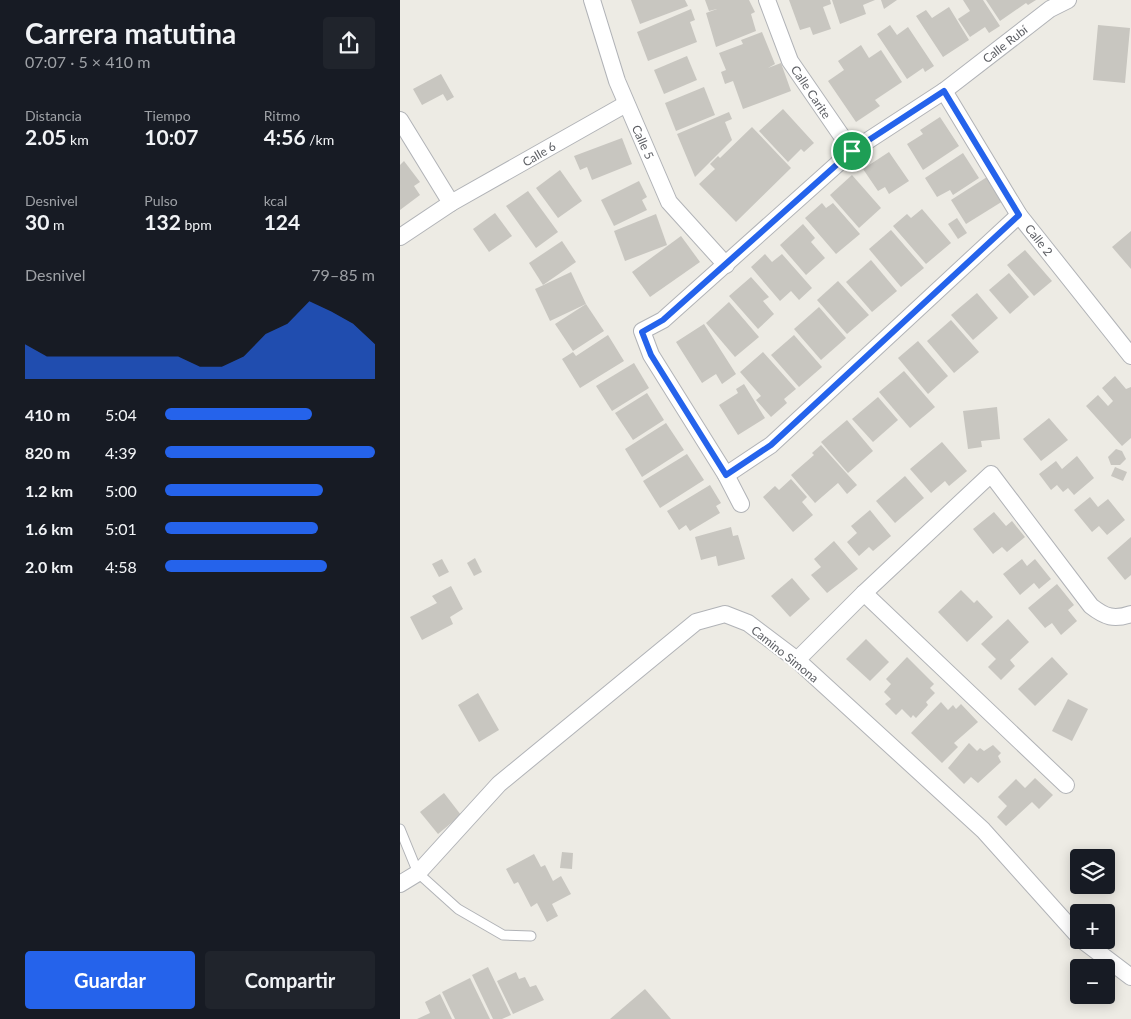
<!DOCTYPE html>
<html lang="es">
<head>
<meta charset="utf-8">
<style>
	body { margin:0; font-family:Lato,sans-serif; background:#20242c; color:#f1f3f6; height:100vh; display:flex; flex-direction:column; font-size:19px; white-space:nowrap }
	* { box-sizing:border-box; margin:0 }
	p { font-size:16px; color:#9ea1a6 }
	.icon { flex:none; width:28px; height:28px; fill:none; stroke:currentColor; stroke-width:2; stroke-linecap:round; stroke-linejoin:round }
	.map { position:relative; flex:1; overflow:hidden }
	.panel { display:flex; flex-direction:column; background:#171b24; width:400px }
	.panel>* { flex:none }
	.fabs { position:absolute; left:670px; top:849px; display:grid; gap:10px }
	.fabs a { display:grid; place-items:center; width:45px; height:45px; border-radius:5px; background:#171b24; box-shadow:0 2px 12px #0003; font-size:25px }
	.pin { position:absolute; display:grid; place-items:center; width:42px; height:42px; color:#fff; margin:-21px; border:2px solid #fff; border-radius:50%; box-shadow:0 1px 5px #0007 }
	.round { display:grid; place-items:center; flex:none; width:52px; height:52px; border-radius:5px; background:#20242c }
	.head { display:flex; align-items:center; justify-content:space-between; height:85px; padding:0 25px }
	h1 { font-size:28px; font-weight:700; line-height:38px }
	.stats { display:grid; grid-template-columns:repeat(3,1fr); gap:8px; height:85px; padding:5px 25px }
	.stats div { display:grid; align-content:center }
	.stats b { font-size:21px; font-weight:700 }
	.stats small { font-size:14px; font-weight:400 }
	.stats p { font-size:14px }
	.chart { height:140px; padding:10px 25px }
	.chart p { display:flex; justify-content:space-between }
	.chart svg { width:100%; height:90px; margin-top:5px; fill:#2563eb; opacity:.7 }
	.button { display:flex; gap:10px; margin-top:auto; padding:10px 25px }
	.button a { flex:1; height:58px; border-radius:5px; background:#2563eb; color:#fff; font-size:20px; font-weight:700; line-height:58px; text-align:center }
	.button a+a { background:#20242c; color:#f1f3f6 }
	ul { padding:0 25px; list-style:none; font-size:16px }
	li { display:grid; grid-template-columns:80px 60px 1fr; align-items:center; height:38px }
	li i { height:12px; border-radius:6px; background:#2563eb }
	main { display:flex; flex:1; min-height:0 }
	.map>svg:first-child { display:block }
	.building { fill:#c8c6c0 }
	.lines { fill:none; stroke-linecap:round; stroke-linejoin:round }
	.service-casing { stroke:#b1b3b7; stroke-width:11 }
	.minor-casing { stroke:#b1b3b7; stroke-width:18 }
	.service { stroke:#fff; stroke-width:9 }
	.minor { stroke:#fff; stroke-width:16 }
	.route-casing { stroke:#fff; stroke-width:10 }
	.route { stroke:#2563eb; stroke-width:6 }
	.labels { text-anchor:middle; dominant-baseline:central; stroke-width:4; stroke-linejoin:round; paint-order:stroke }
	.street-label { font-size:12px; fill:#5c5e63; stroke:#fff }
</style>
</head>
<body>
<main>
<section class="panel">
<div class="head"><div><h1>Carrera matutina</h1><p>07:07 · 5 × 410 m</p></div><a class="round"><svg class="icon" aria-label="share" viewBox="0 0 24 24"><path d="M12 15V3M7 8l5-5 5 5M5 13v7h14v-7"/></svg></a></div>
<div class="stats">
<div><p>Distancia</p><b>2.05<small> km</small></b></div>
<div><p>Tiempo</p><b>10:07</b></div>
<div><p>Ritmo</p><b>4:56<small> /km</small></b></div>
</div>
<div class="stats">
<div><p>Desnivel</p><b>30<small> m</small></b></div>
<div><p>Pulso</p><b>132<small> bpm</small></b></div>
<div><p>kcal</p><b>124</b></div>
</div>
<div class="chart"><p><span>Desnivel</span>79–85 m</p>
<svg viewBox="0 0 160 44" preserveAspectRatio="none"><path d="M0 44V27L10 33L20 33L30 33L40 33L50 33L60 33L70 33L80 38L90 38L100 33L110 22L120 17L130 6L140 11L150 17L160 27V44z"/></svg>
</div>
<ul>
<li><b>410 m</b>5:04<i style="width:70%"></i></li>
<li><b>820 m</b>4:39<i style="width:100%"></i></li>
<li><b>1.2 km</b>5:00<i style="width:75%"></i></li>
<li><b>1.6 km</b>5:01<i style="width:73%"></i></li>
<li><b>2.0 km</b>4:58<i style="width:77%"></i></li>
</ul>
<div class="button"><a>Guardar</a><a>Compartir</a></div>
</section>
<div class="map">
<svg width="731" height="1019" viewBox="0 0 731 1019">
	<rect width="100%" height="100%" fill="#edebe4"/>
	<g class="building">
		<polygon points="231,0 285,0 288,6 240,24"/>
		<polygon points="305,0 349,0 355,12 351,14 356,31 316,47 306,13 317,9 309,11"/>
		<polygon points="389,0 430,0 431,4 423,7 431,29 413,35 410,27 400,30"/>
		<polygon points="432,0 475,0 463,5 466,14 440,24"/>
		<polygon points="481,0 497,0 484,9"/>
		<polygon points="563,0 583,0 600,26 589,33 585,27 570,37 558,19 570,11"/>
		<polygon points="586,0 636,0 628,5 626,3 600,21"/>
		<polygon points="549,7 569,40 543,57 516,16 526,10 532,18"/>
		<polygon points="291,9 295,20 290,22 297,42 248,61 237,32"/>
		<polygon points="490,25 497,35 508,27 534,66 525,72 523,68 507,79 477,34"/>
		<polygon points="698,25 730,28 725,83 693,80"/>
		<polygon points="362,32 375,64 368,68 381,63 391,91 343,109 333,81 325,84 321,72 326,70 319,53 343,44 341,40"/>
		<polygon points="461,45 469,58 481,50 502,82 475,100 480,106 456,122 428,81 444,70 438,61"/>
		<polygon points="287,56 297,80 264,94 254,70"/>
		<polygon points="41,74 54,97 47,101 43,94 22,105 13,89"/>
		<polygon points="304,87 315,115 276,131 265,103"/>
		<polygon points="383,109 414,143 404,152 401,149 388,162 359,131"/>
		<polygon points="329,112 332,119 325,122 332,140 295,177 277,134"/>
		<polygon points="540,117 559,146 523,170 507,144 523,134 520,130"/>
		<polygon points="352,127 391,168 336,222 299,184 315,169 310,164 318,156 320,158"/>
		<polygon points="222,138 232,164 192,180 187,167 180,170 174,156"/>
		<polygon points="489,152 509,181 489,194 485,187 478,191 463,169"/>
		<polygon points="563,153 579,178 553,195 550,190 537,197 525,178"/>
		<polygon points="4,161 20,182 14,186 20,195 0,210 0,165"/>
		<polygon points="160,170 182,201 158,218 136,188"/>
		<polygon points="452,175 481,208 459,228 430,195"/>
		<polygon points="587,177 603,201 566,224 551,200"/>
		<polygon points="239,181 247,197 242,200 247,210 214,226 201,200"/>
		<polygon points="128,191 158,232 136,248 106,206"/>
		<polygon points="422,203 426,208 433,203 460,234 436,254 405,218"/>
		<polygon points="522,209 551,243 526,264 493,226 507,214 511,218"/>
		<polygon points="95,213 112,236 89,252 73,229"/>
		<polygon points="256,214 267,245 225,261 214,231"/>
		<polygon points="557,218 567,233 558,239 548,224"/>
		<polygon points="403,224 415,238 411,242 425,258 406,275 380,245"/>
		<polygon points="491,230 524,268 501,287 469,249"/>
		<polygon points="731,231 731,269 712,247"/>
		<polygon points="281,236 300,262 250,297 232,272"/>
		<polygon points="162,241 176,262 143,285 129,263"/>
		<polygon points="625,250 652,281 634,296 607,265"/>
		<polygon points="365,254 372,262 382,254 412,288 399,300 391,291 380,301 351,267"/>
		<polygon points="471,260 497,291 472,312 446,282"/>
		<polygon points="171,272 186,304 150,321 135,289"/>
		<polygon points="609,273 629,297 610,314 589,290"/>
		<polygon points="351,277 369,297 363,301 374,314 358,329 329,296"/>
		<polygon points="438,281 469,315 447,334 417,300"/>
		<polygon points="577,293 598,318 573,340 551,315"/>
		<polygon points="329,302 359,337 335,357 306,323"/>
		<polygon points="186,304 204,331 173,351 155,324"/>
		<polygon points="419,307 446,338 421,360 394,329"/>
		<polygon points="551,320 579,352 554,373 527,341"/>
		<polygon points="304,324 336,374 322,384 316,374 302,383 276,342"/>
		<polygon points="208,335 224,361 180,388 162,359 173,352 176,356"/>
		<polygon points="394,335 422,367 399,387 371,355"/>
		<polygon points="518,341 548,376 528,394 498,358"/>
		<polygon points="363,352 396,389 384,399 387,403 371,417 356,400 361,396 340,372"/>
		<polygon points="234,363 249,388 212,411 196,386"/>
		<polygon points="504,371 535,407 510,428 479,392"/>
		<polygon points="715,376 726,389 731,387 731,438 722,446 686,406 698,395 708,406 713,401 702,388"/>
		<polygon points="344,384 365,418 338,435 319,405 338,393 336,389"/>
		<polygon points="247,393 264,420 233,440 215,413"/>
		<polygon points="478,397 498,420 473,442 452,419"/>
		<polygon points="597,407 600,439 581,441 582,447 568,449 563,411"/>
		<polygon points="649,418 668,440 641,461 623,439"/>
		<polygon points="447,420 473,451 448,473 421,442"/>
		<polygon points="266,423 284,450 242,477 225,449"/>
		<polygon points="542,442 567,471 549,486 545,481 531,493 510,469"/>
		<polygon points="421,445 457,485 447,494 438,483 415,503 391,475 414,455 412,453"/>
		<polygon points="716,449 722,451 726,459 720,465 711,465 708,457"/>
		<polygon points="287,454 304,480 260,508 243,481"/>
		<polygon points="677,456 694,478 674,495 668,488 663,492 657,485 651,490 639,474 656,461 662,469"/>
		<polygon points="715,467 727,472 723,481 711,476"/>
		<polygon points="505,476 524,498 495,523 476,501"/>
		<polygon points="391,479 407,497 402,502 413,515 393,532 363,497 375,486 379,490"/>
		<polygon points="310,485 321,503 316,506 320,513 290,531 286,525 279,530 267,511"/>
		<polygon points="690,497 698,507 708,499 725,520 707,535 699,526 692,532 674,510"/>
		<polygon points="470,510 491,536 473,551 469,547 459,556 447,542 457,533 451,526"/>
		<polygon points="594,512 606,526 612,521 625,537 607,552 602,547 593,554 573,529"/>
		<polygon points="331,527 333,536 338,535 345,559 318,566 316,556 301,560 295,537"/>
		<polygon points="731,537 731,575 725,580 707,558"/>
		<polygon points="434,541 458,569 427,593 411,575 421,567 414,559"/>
		<polygon points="75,558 82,572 74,576 67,563"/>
		<polygon points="42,559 49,572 39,577 32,564"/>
		<polygon points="622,559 627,566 635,559 651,579 639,589 634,583 620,595 603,574"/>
		<polygon points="392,578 410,599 390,617 371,596"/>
		<polygon points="657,584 674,605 668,610 677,621 661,635 652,623 645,628 628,608"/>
		<polygon points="51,586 63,609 50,617 53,624 22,640 10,617 37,603 32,596"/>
		<polygon points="561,590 574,603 577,600 593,617 567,642 538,612"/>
		<polygon points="608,619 629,642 610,660 615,666 601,680 588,667 596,659 581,644"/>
		<polygon points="466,639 489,662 470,681 446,659"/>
		<polygon points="507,657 534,684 530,688 535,693 526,702 528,705 516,718 513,715 511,718 502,709 496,715 485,704 491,699 484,692 491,684 486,679"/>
		<polygon points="652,657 668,674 635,706 618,689"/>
		<polygon points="78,693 99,730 79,742 58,705"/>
		<polygon points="668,699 688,709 672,741 652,731"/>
		<polygon points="541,702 548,710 553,705 556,709 561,704 578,722 554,743 558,747 542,763 511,733"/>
		<polygon points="569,743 577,751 580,748 584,751 593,745 601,753 598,756 601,762 578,783 571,777 564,784 548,768"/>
		<polygon points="635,778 653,795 639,809 632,802 606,826 597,817 607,806 598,797 616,779 625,788"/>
		<polygon points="44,793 61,815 38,834 20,812"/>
		<polygon points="162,852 173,853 172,869 160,868"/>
		<polygon points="134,854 141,867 145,865 153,881 161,876 171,894 152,904 158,916 147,922 137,903 131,907 118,882 114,884 106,869"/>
		<polygon points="88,967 111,1015 102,1019 93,1019 72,975"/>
		<polygon points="116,972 119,979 125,977 130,987 136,985 144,1000 113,1014 97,981"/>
		<polygon points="70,978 90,1019 55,1019 42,992"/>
		<polygon points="245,989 271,1019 210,1019"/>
		<polygon points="40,994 52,1019 17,1019 30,1013 25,1002"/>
	</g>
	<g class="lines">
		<defs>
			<polyline id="service" points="0,829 18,873 58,909 103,935 131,936"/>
			<g id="minor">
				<polyline points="192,0 217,81 269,202 326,265"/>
				<polyline points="367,0 390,61 452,151"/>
				<polyline points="544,91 619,215 731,356"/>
				<polyline points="0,120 51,203"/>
				<polyline points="0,237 51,203 226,104"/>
				<polyline points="326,475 371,445 619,215"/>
				<polyline points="341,504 326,475 251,355 242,331 263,320 452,151 544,91 650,9 668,0"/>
				<polyline points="464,593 666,785"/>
				<path d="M397,660L464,593L591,474L691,606C705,617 714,620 731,614"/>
				<polyline points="0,884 18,873 99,784 296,622 325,614 348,623 397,660 583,830 679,937"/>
				<polyline points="682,940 731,977"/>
			</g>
		</defs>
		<use href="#service" class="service-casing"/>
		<use href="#minor" class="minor-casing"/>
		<use href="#service" class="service"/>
		<use href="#minor" class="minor"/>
	</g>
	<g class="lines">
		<defs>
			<polygon id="route" points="544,91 619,215 371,445 326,475 251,355 242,332 263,320 452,151"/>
		</defs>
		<use href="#route" class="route-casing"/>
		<use href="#route" class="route"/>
	</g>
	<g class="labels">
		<g class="street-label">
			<text transform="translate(605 44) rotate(-38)">Calle Rubí</text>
			<text transform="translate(411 92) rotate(56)">Calle Carite</text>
			<text transform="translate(243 142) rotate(66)">Calle 5</text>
			<text transform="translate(139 154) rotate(-30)">Calle 6</text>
			<text transform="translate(639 240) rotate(52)">Calle 2</text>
			<text transform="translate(385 654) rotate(39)">Camino Simona</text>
		</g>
	</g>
</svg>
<div class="fabs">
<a><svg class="icon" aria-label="layers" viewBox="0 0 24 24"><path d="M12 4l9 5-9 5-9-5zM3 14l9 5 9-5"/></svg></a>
<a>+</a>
<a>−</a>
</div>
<div class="pin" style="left:452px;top:151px;background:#1e9e55"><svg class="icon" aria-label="arrive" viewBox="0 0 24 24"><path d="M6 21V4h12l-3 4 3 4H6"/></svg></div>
</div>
</main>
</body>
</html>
